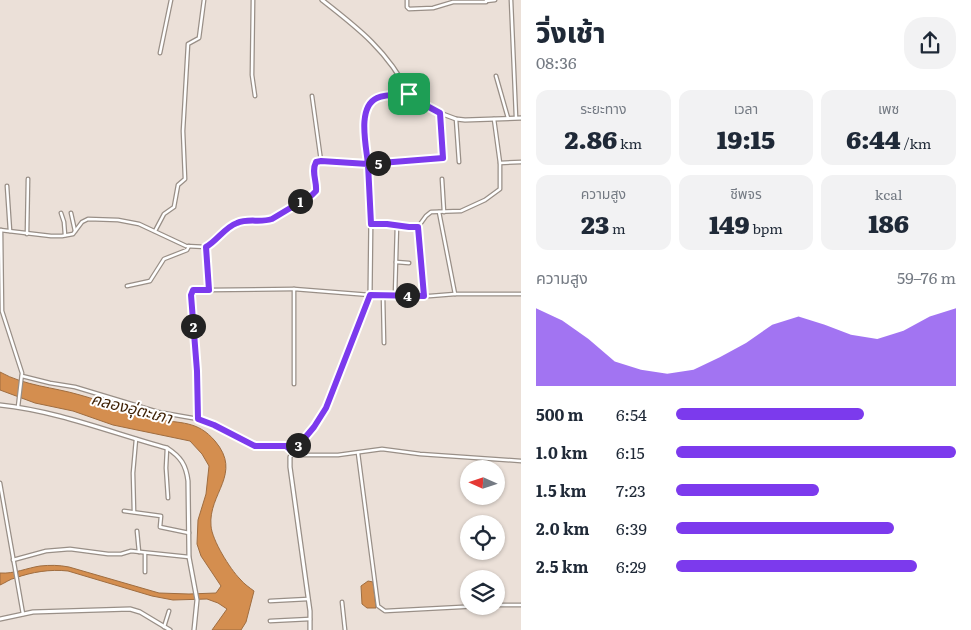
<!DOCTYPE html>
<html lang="th">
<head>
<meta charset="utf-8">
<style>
	body { margin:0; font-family:Literata,"Noto Sans Thai",serif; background:#f2f2f3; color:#1f2937; height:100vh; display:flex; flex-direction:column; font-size:19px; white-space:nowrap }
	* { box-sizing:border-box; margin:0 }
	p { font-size:16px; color:#747a83 }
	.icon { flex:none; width:28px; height:28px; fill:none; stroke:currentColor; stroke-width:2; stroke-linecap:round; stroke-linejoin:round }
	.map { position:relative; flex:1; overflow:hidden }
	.side { display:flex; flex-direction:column; background:#fff; width:450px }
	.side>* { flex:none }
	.needle { width:32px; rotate:273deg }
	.fabs { position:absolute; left:460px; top:460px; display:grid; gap:10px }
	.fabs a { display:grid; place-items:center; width:45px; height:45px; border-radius:50%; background:#fff; box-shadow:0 1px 4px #0004; font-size:25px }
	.pin { position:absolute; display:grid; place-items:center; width:42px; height:42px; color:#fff; margin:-21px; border-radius:10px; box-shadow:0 2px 8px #0006 }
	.km { position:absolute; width:25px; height:25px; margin:-12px; border-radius:50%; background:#222; color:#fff; font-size:14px; line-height:25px; text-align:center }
	.round { display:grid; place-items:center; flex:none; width:52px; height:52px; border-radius:20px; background:#f2f2f3 }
	.headline { display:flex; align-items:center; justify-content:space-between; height:85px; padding:0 15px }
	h1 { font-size:28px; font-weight:800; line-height:38px }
	.stats { display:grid; grid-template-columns:repeat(3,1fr); gap:8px; height:85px; padding:5px 15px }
	.stats div { display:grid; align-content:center; border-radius:12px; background:#f2f2f3; text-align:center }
	.stats b { font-size:25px; font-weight:800 }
	.stats small { font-size:14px; font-weight:400 }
	.stats p { font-size:14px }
	.chart { height:140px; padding:10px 15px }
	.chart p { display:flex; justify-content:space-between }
	.chart svg { width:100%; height:90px; margin-top:5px; fill:#7c3aed; opacity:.7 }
	ul { padding:0 15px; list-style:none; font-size:16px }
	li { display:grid; grid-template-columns:80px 60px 1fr; align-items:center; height:38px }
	li i { height:12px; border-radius:6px; background:#7c3aed }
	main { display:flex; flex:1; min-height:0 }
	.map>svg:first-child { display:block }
	.water { fill:#d48e4f; stroke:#9f6d40 }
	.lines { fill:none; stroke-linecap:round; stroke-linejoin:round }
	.minor-casing { stroke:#998f87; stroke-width:5 }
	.tertiary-casing { stroke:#998f87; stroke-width:5.5 }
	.minor { stroke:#fff; stroke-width:2.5 }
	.tertiary { stroke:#fff; stroke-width:3 }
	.route-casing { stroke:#fff; stroke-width:10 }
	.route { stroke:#7c3aed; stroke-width:6 }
	.labels { text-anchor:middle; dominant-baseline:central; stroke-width:4; stroke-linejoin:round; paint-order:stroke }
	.water-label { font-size:16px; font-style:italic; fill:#412408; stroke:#fff }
</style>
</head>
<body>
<main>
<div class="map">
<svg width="521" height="630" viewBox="0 0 521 630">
	<rect width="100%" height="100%" fill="#ebe0d8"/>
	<g class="water">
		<path d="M0,372C25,386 53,387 80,395C106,402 130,413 156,419C181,424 197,420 215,441C243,474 208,493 211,526C212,540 230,569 240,579C244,584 250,588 254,591L246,622L241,630H212L227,609L218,603L207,599L173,600L152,596L68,571C50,569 32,572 15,578C10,579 5,583 0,585V573C14,574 27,568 40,566C50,565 59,565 69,567L159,593L189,594L216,593L221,586L201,556L197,544L198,520L206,494L209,466L202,454L190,441L113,425L73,411L35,403L0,390Z"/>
		<polygon points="368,581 373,582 376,608 367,608 362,604 361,586"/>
	</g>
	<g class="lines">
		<defs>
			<g id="minor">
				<polyline points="253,0 252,75 255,96"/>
				<polyline points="407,0 407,7 409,9 433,8 453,2 486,2"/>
				<polyline points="511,0 516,117"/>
				<polyline points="486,1 495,0"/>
				<polyline points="160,53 171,0"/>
				<polyline points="496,76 508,118"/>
				<polyline points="312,96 321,161"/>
				<polyline points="456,119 459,162"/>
				<polyline points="500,163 521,162"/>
				<polyline points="442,179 444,212"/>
				<polyline points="7,186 10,231"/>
				<polyline points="439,212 455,294"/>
				<polyline points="61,213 64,222 65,235"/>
				<polyline points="71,213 75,231"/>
				<polyline points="371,224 387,224 409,227 418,227 426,216 431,212 461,211 485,200 500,189 500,163 494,119"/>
				<polyline points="418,227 424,296"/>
				<path d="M0,230L51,236H62L73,234L82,222L88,219L118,220L139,224L186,246L206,247C217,241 225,227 237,223C248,218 260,223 272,219L312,195L316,191C317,181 313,174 314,165L318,161L368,164L443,158L440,113"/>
				<polyline points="1,230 2,311 22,373 18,407"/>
				<polyline points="155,231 164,214 174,207 178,185 185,179 183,131 188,44 199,38 204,0"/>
				<polyline points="27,234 28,179"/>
				<polyline points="206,247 209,290 294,289"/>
				<polyline points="396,262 409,263"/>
				<polyline points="127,286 150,281 164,259 187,250 189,246"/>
				<polyline points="383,295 384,343"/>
				<polyline points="395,295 397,225"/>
				<polyline points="22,376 50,383 75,387 158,412 198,419 214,425 255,446 286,446 298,455 338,455 382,449 420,454 521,461"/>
				<polyline points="294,384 294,289 370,295 430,296 455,294 521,294"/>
				<polyline points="198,419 197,371 191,295 193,290 209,290"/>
				<polyline points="167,448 166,468 168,498"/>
				<polyline points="358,453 378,606 385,611 480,606"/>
				<polyline points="0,483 23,614"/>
				<polyline points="124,511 161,516 160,527 189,533"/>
				<polyline points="134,512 133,473 136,439"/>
				<polyline points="137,531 139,552"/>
				<polyline points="13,560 46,551 70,549 108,554 121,554 131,551 189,557"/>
				<polyline points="145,572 145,553"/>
				<polyline points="270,601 308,599"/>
				<polyline points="342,602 345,630"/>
				<polyline points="496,605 521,605"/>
				<polyline points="270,621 310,619"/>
				<polyline points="164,627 169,611"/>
			</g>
			<g id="tertiary">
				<path d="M322,0C358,28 389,52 409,94"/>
				<path d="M0,405C58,411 112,433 167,448C181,457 186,465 188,481L189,557L197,600L194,630"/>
				<polyline points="0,619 33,612 130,609 140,612 170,630"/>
				<path d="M310,630V611L290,467V457L296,447L314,427L326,408L370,295L371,212L365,111C375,95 391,95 409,94L414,99L440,113L456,119L465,120L521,118"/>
			</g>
		</defs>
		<use href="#minor" class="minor-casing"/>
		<use href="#tertiary" class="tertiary-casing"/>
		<use href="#minor" class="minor"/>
		<use href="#tertiary" class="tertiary"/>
	</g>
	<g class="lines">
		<defs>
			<path id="route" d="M409,94C399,95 386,94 377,98C357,107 366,145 368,164L321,161L316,162C311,172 317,181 316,191L312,195L272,219C260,223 248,218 237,223C225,227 217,241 206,247L209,290H193L191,295L197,371L198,419L214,425L255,446H286L293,452L314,427L326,408L370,295L424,296L418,227H409L387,224H371L368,164L443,158L440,113L414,99L409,94"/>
		</defs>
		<use href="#route" class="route-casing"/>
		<use href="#route" class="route"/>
	</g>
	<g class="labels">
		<g class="water-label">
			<text transform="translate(132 407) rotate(14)">คลองอุ่ตะเภา</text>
		</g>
	</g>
</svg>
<div class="fabs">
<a><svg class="needle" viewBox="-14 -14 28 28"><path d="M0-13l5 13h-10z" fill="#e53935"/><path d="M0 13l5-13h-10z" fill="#747a83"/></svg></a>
<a><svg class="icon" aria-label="locate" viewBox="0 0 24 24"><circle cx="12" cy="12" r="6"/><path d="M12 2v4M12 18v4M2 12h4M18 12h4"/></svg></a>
<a><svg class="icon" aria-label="layers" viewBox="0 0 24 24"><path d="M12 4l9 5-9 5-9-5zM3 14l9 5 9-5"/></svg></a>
</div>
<div class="pin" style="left:409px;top:94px;background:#1e9e55"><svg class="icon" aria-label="arrive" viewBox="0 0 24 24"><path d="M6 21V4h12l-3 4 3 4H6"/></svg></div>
<b class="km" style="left:300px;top:201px">1</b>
<b class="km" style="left:193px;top:326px">2</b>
<b class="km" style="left:298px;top:445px">3</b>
<b class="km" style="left:407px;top:295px">4</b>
<b class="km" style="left:378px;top:163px">5</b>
</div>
<section class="side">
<div class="headline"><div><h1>วิ่งเช้า</h1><p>08:36</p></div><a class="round"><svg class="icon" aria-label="share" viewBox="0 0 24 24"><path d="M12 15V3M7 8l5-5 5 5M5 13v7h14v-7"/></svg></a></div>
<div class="stats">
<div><p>ระยะทาง</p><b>2.86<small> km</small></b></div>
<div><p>เวลา</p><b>19:15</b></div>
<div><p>เพซ</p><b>6:44<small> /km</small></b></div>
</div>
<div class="stats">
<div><p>ความสูง</p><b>23<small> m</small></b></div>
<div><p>ชีพจร</p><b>149<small> bpm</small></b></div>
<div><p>kcal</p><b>186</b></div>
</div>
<div class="chart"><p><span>ความสูง</span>59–76 m</p>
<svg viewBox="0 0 160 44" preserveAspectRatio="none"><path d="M0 44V6L10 12L20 21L30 32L40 36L50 38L60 36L70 30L80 23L90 14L100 10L110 14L120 19L130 21L140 17L150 10L160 6V44z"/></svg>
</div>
<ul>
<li><b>500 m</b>6:54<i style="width:67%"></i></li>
<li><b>1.0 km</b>6:15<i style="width:100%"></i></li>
<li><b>1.5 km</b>7:23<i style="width:51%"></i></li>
<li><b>2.0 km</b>6:39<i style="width:78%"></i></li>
<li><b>2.5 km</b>6:29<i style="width:86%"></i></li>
</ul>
</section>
</main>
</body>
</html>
